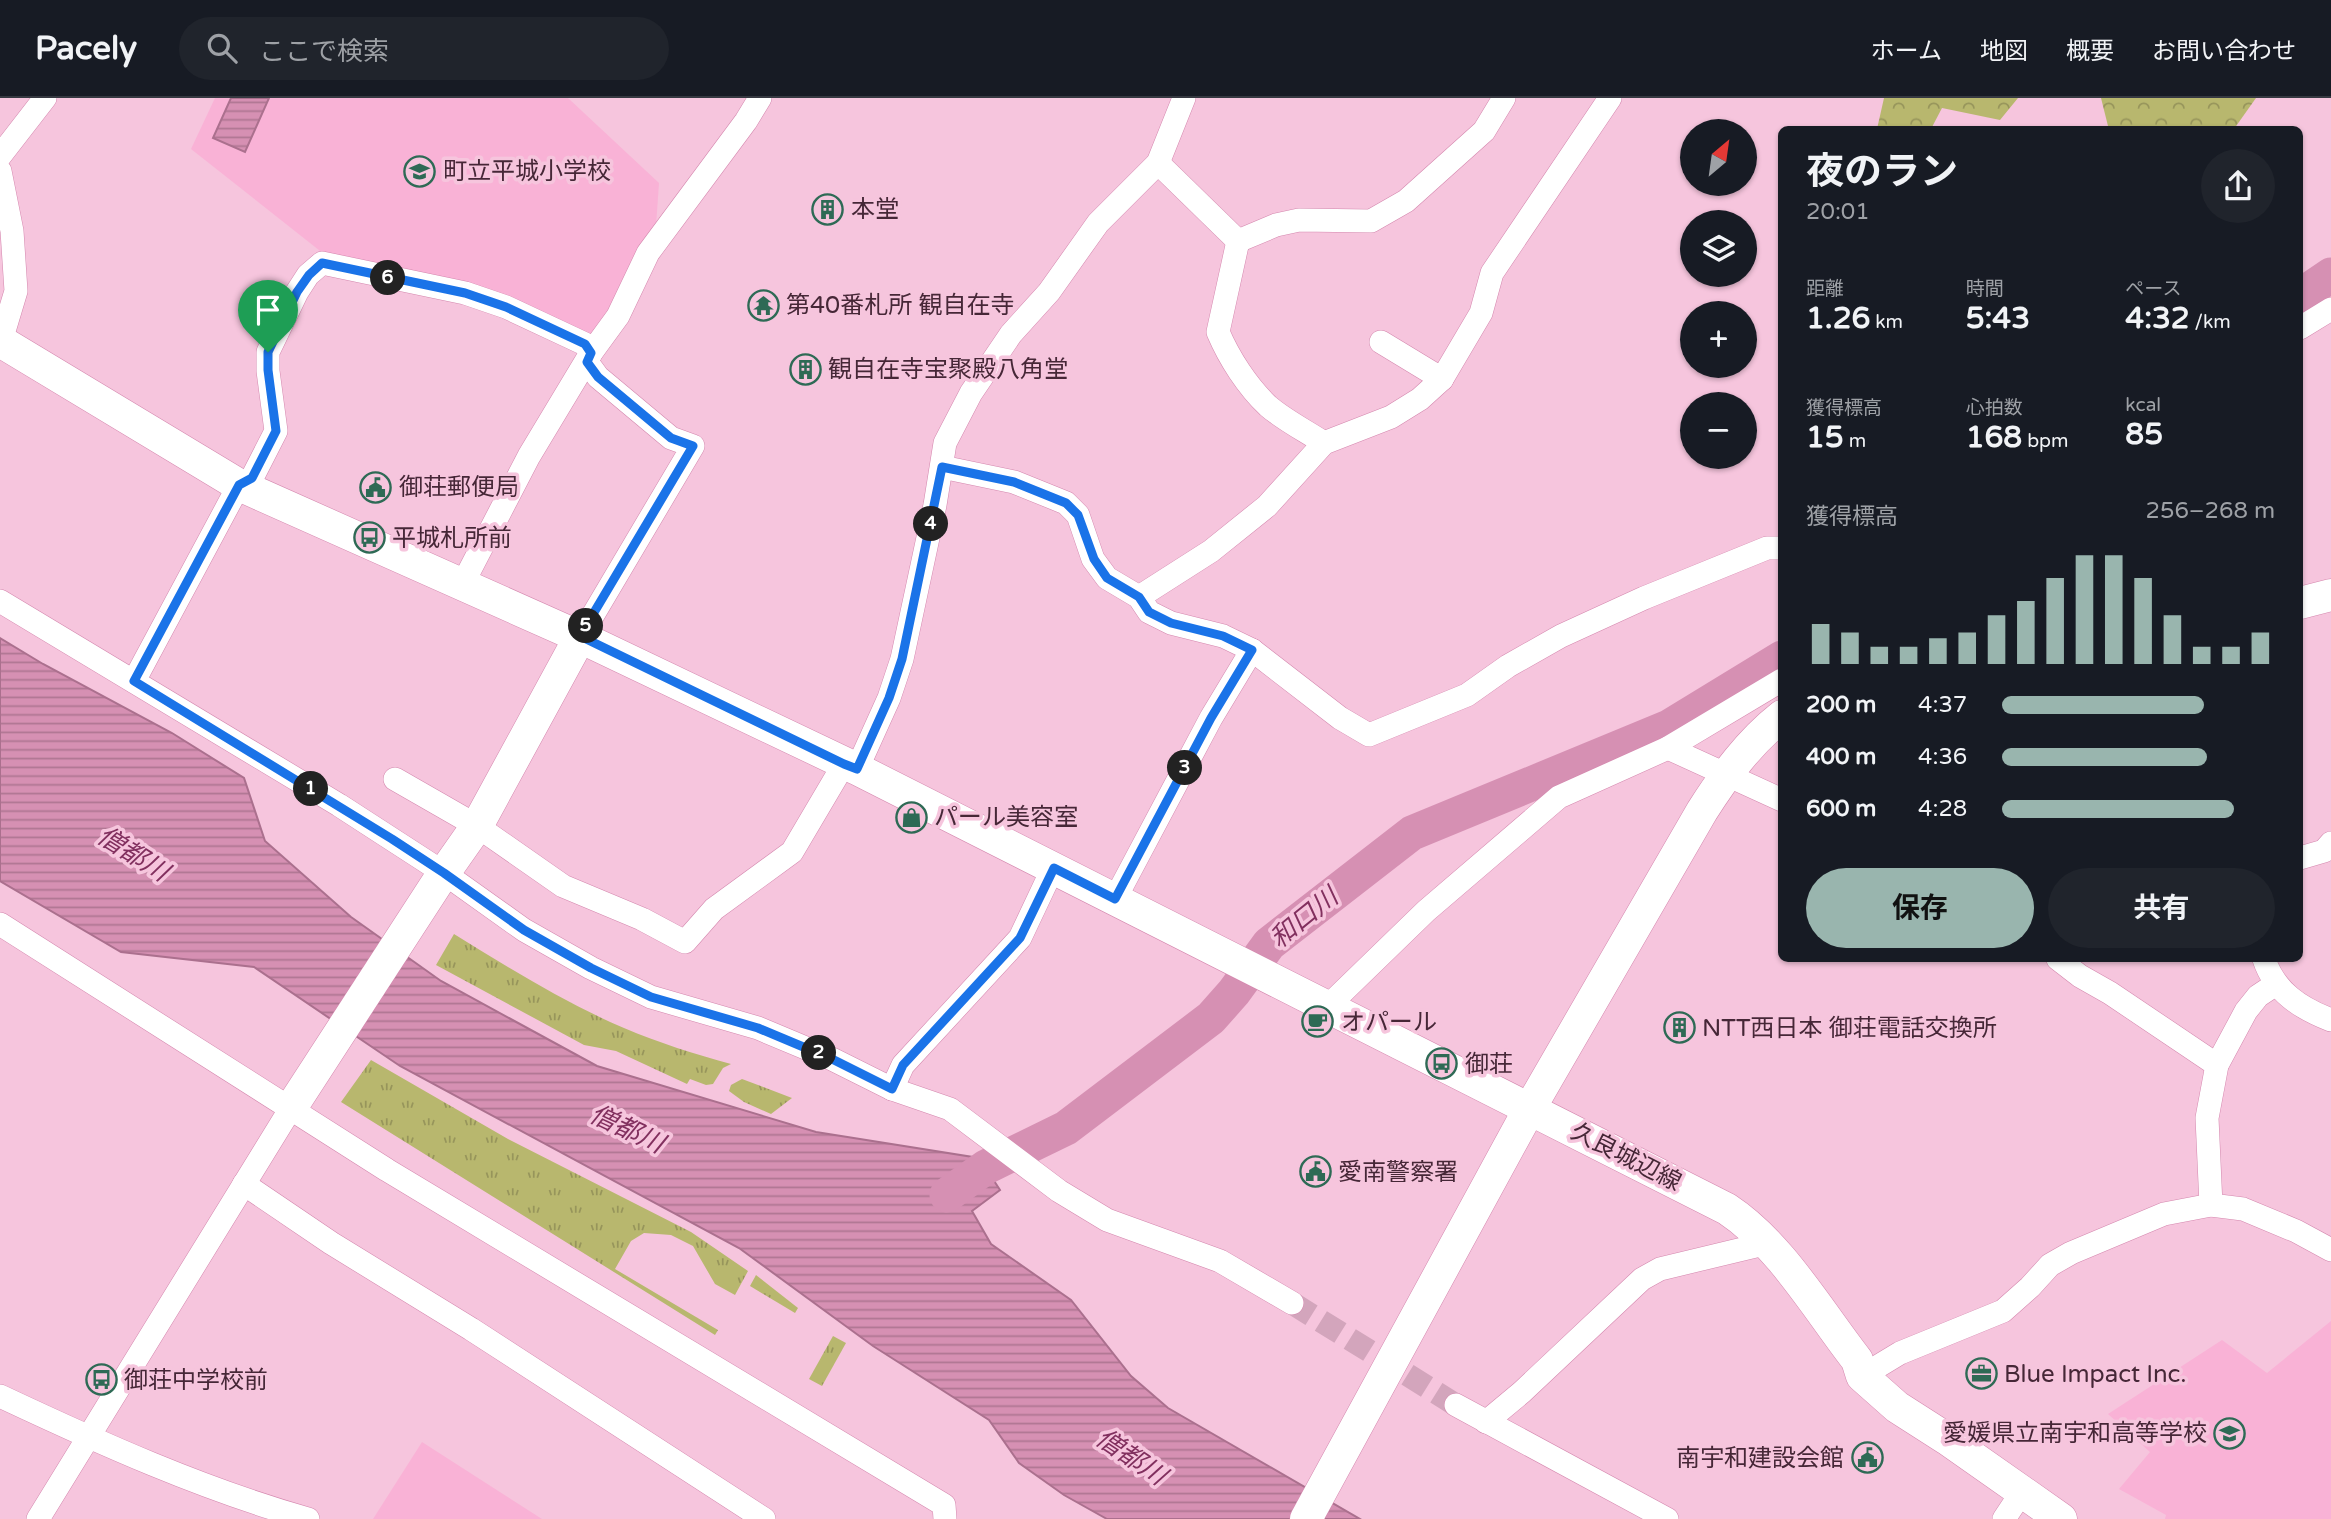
<!DOCTYPE html>
<html lang="ja">
<head>
<meta charset="utf-8">
<style>
	body { margin:0; font-family:"Varela Round","Noto Sans JP",sans-serif; background:#20242c; color:#f1f3f6; height:100vh; display:flex; flex-direction:column; font-size:26px; white-space:nowrap }
	* { box-sizing:border-box; margin:0 }
	p { font-size:23px; color:#9ea1a6 }
	.icon { flex:none; width:38px; height:38px; fill:none; stroke:currentColor; stroke-width:2; stroke-linecap:round; stroke-linejoin:round }
	.map { position:relative; flex:1; overflow:hidden }
	.details { position:absolute; left:1778px; top:28px; width:525px; height:836px; display:flex; flex-direction:column; background:#171b24; border-radius:10px; box-shadow:0 2px 5px #0004 }
	.details>* { flex:none }
	.needle { width:46px; rotate:29deg }
	.tools { position:absolute; left:1680px; top:21px; display:grid; gap:14px }
	.tools a { display:grid; place-items:center; width:77px; height:77px; border-radius:50%; background:#171b24; box-shadow:0 2px 5px #0004; font-size:35px }
	.pin { position:absolute; display:grid; place-items:center; width:60px; height:60px; color:#fff; margin:-72px -30px; border-radius:50% 50% 50% 0; rotate:-45deg; box-shadow:0 0 7px #0007 }
	.pin .icon { rotate:45deg }
	.km { position:absolute; width:35px; height:35px; margin:-18px; border-radius:50%; background:#222; color:#fff; font-size:19px; line-height:35px; text-align:center }
	.round { display:grid; place-items:center; flex:none; width:74px; height:74px; border-radius:37px; background:#20242c }
	.summary { display:flex; align-items:center; justify-content:space-between; height:119px; padding:0 28px }
	h1 { font-size:38px; font-weight:700; line-height:52px }
	.figures { display:grid; grid-template-columns:repeat(3,1fr); gap:10px; height:119px; padding:7px 28px }
	.figures div { display:grid; align-content:center }
	.figures b { font-size:30px; font-weight:700 }
	.figures small { font-size:19px; font-weight:400 }
	.figures p { font-size:19px }
	.chart { height:196px; padding:14px 28px }
	.chart p { display:flex; justify-content:space-between }
	.chart svg { width:100%; height:126px; margin-top:7px; stroke:#99b5ae; stroke-width:6 }
	.button { display:flex; gap:14px; margin-top:auto; padding:14px 28px }
	.button a { flex:1; height:80px; border-radius:42px; background:#99b5ae; color:#111; font-size:28px; font-weight:700; line-height:80px; text-align:center }
	.button a+a { background:#20242c; color:#f1f3f6 }
	ul { padding:0 28px; list-style:none; font-size:23px }
	li { display:grid; grid-template-columns:112px 84px 1fr; align-items:center; height:52px }
	li i { height:18px; border-radius:9px; background:#99b5ae }
	header { display:flex; align-items:center; gap:42px; box-sizing:border-box; height:98px; padding:0 35px; background:#171b24; border-bottom:2px solid #363941 }
	header strong { font-size:33px }
	nav { display:flex; gap:38px; margin-inline-start:auto; font-size:24px }
	.search { width:490px; height:63px; background:#20242c; display:flex; align-items:center; gap:18px; box-sizing:border-box; padding:0 24px; border-radius:38px; color:#9ea1a6; font-size:26px }
	.map>svg:first-child { display:block }
	.built { fill:#f9b2d6 }
	.grass { fill:url(#grass-tufts) }
	.forest { fill:url(#forest-crowns) }
	.water { fill:url(#water-rules); stroke:#ab708e; stroke-width:2 }
	.lines { fill:none; stroke-linecap:round; stroke-linejoin:round }
	.river { stroke:#d690b3; stroke-width:35 }
	.street-tunnel { stroke:#d3a5bc; stroke-width:23; stroke-dasharray:23 11; stroke-linecap:butt }
	.street-casing { stroke:#d487ae; stroke-width:24 }
	.secondary-casing { stroke:#d487ae; stroke-width:33 }
	.street { stroke:#fff; stroke-width:23 }
	.secondary { stroke:#fff; stroke-width:32 }
	.route-casing { stroke:#fff; stroke-width:14 }
	.route { stroke:#1a73e8; stroke-width:9 }
	.labels { text-anchor:middle; dominant-baseline:central; stroke-width:7; stroke-linejoin:round; paint-order:stroke }
	.poi-label { font-size:24px; fill:#462737; stroke:#f6c5dd; text-anchor:start }
	.street-label { font-size:24px; fill:#462737; stroke:#f6c5dd }
	.water-label { font-size:26px; font-style:italic; fill:#82305f; stroke:#f6c5dd }
</style>
</head>
<body>
<header>
<strong>Pacely</strong>
<div class="search"><svg class="icon" aria-label="search" viewBox="0 0 24 24"><circle cx="10" cy="10" r="6"/><path d="M15 15l6 6"/></svg>ここで検索</div>
<nav><a>ホーム</a><a>地図</a><a>概要</a><a>お問い合わせ</a></nav>
</header>
<div class="map">
<svg width="2331" height="1421" viewBox="0 0 2331 1421">
	<defs>
		<pattern id="grass-tufts" width="24" height="20" patternUnits="userSpaceOnUse" patternTransform="scale(1.75)"><rect width="24" height="20" fill="#b8b76e"/><path d="M3 7l-1-3M5 7V3M7 7l1-3M15 17l-1-3M17 17v-4M19 17l1-3" fill="none" stroke="#97955b"/></pattern>
		<pattern id="forest-crowns" width="20" height="18" patternUnits="userSpaceOnUse" patternTransform="scale(1.75)"><rect width="20" height="18" fill="#b8b76e"/><path d="M2 6a3 3 0 1 1 6 0M12 15a3 3 0 1 1 6 0" fill="none" stroke="#97955b"/></pattern>
		<pattern id="water-rules" width="6" height="5" patternUnits="userSpaceOnUse" patternTransform="scale(1.75)"><rect width="6" height="5" fill="#d690b3"/><path d="M0 2.5h6" fill="none" stroke="#af7692"/></pattern>
	</defs>
	<rect width="100%" height="100%" fill="#f6c5dd"/>
	<g class="built">
		<polygon points="215,0 568,0 659,85 656,128 596,237 585,239 329,160 191,51"/>
		<polygon points="2331,1223 2331,1421 2165,1421 2166,1417 2119,1391 2150,1354 2108,1316 2222,1242 2267,1275"/>
		<polygon points="422,1344 542,1421 373,1421"/>
	</g>
	<g class="grass">
		<path d="M454,836C509,870 565,905 624,930C659,945 695,956 731,966L723,970L713,986L706,987L690,981L687,986L616,953L584,947L436,867Z"/>
		<polygon points="371,962 508,1041 691,1134 748,1173 735,1197 715,1186 693,1148 671,1137 644,1135 631,1143 615,1171 718,1232 715,1237 341,1004"/>
		<polygon points="742,981 792,1000 771,1016 744,1004 729,993 731,987"/>
		<polygon points="756,1177 798,1210 795,1215 750,1188"/>
		<polygon points="833,1238 846,1245 822,1288 809,1281"/>
	</g>
	<g class="forest">
		<polygon points="1884,0 2018,0 2000,22 1942,10 1931,31 1877,31"/>
		<polygon points="2101,0 2256,0 2234,31 2109,32"/>
	</g>
	<g class="water">
		<polygon points="231,0 269,0 245,54 213,40"/>
		<polygon points="0,540 43,566 172,635 244,680 265,743 351,819 441,883 597,968 816,1034 979,1060 1000,1092 972,1113 991,1146 1071,1202 1131,1278 1168,1310 1360,1421 1107,1421 1064,1397 1019,1365 989,1322 873,1248 739,1150 400,968 254,869 121,854 0,783"/>
	</g>
	<g class="lines">
		<g class="river">
			<polyline points="2300,198 2331,177"/>
			<polyline points="947,1097 986,1069 1066,1030 1211,920 1234,894 1269,846 1412,735 1669,629 1782,560"/>
		</g>
		<polyline class="street-tunnel" points="1292,1205 1456,1307"/>
		<defs>
			<g id="street">
				<polyline points="0,58 45,0"/>
				<polyline points="1158,65 1238,143"/>
				<polyline points="0,73 12,133 16,193 1,243"/>
				<polyline points="1238,143 1276,127 1299,122 1371,123 1406,103 1484,33 1504,0"/>
				<path d="M1238,143L1218,234C1229,260 1247,288 1268,308C1284,322 1306,333 1324,345"/>
				<polyline points="2300,230 2331,211"/>
				<polyline points="1381,244 1442,281 1481,215 1492,175 1610,0"/>
				<polyline points="942,369 1014,384 1066,405 1078,417 1093,461 1107,480 1139,499 1149,514 1171,525 1223,538 1252,552 1340,620 1369,637 1467,597 1508,568 1561,538 1644,500 1767,450 1782,450"/>
				<polyline points="462,487 529,358 591,255 618,218 648,155 746,23 760,0"/>
				<polyline points="1139,499 1211,453 1267,408 1324,345 1391,319 1420,301 1442,281"/>
				<polyline points="0,503 339,707 444,775 524,832 591,870 651,899 758,930 832,961 892,991 950,1011 1059,1093 1107,1122 1220,1163 1292,1205"/>
				<polyline points="580,539 693,348 671,340 598,279 587,264"/>
				<polyline points="134,583 239,387 252,380 276,333 268,273 268,254 297,194 308,177 322,165 465,195 506,209 585,246 591,255"/>
				<polyline points="1668,650 1782,702"/>
				<polyline points="857,671 889,600 902,561 935,407 945,345 971,295 1011,236 1049,194 1098,125 1158,65 1184,0"/>
				<polyline points="395,681 477,728 563,788 642,821 685,844 714,811 792,754 844,666"/>
				<polyline points="2300,760 2324,753 2331,745"/>
				<polyline points="1115,801 1211,620 1252,552"/>
				<polyline points="0,826 387,1072 944,1407 945,1421"/>
				<polyline points="2058,861 2080,878 2110,895 2217,967"/>
				<path d="M2264,861C2275,894 2300,910 2331,922"/>
				<polyline points="1327,909 1426,813 1559,699 1668,650 1782,582"/>
				<polyline points="892,991 903,967 1020,840 1053,770"/>
				<polyline points="244,1086 331,1145 471,1231 764,1421"/>
				<polyline points="2211,1107 2207,1020 2217,967 2246,913 2258,898 2276,886"/>
				<polyline points="1862,1278 1900,1255 2003,1213 2030,1189 2050,1167 2071,1155 2164,1116 2211,1107 2243,1111 2296,1133 2331,1152"/>
				<path d="M0,1298C100,1345 202,1391 308,1421"/>
				<polyline points="1456,1307 1667,1421"/>
				<polyline points="1486,1324 1522,1294 1642,1181 1660,1171 1768,1145"/>
				<polyline points="38,1421 291,1010"/>
				<polyline points="2004,1421 2022,1394"/>
			</g>
			<g id="secondary">
				<path d="M0,243L239,387L580,539L857,671L1727,1111C1780,1146 1818,1212 1857,1262L1862,1278L1897,1309L1947,1341L2061,1421"/>
				<polyline points="2300,505 2331,497"/>
				<polyline points="291,1010 437,785 477,728 580,539"/>
				<path d="M1306,1421L1530,1010L1702,713C1725,677 1749,644 1782,618"/>
			</g>
		</defs>
		<use href="#street" class="street-casing"/>
		<use href="#secondary" class="secondary-casing"/>
		<use href="#street" class="street"/>
		<use href="#secondary" class="secondary"/>
	</g>
	<g class="lines">
		<defs>
			<polygon id="route" points="322,165 465,195 506,209 585,246 591,255 587,264 598,279 671,340 693,348 580,538 844,666 857,671 889,600 902,561 942,369 1014,384 1066,405 1078,417 1094,461 1107,480 1139,499 1149,514 1171,525 1223,538 1252,552 1211,620 1115,801 1054,770 1020,840 903,967 892,991 832,961 758,930 651,899 591,870 524,832 444,775 392,741 134,583 239,387 252,380 276,333 268,272 268,254 297,194 309,177"/>
		</defs>
		<use href="#route" class="route-casing"/>
		<use href="#route" class="route"/>
	</g>
	<defs>
		<symbol id="school-ring" viewBox="-11 -11 22 22"><circle r="9.5" fill="#f6c5dd" stroke="#2e6a55" stroke-width="1.5"/><path d="M0-5L7-2L0 1L-7-2ZM-4 1L0 2.5L4 1V4Q0 6-4 4Z" fill="#2e6a55"/></symbol>
		<symbol id="building-ring" viewBox="-11 -11 22 22"><circle r="9.5" fill="#f6c5dd" stroke="#2e6a55" stroke-width="1.5"/><path d="M-4-6H4V6H1V3H-1V6H-4ZM-2.5-4.3h1.7v1.8h-1.7ZM.8-4.3h1.7v1.8H.8ZM-2.5-1h1.7V.8h-1.7ZM.8-1h1.7V.8H.8Z" fill="#2e6a55"/></symbol>
		<symbol id="temple-ring" viewBox="-11 -11 22 22"><circle r="9.5" fill="#f6c5dd" stroke="#2e6a55" stroke-width="1.5"/><path d="M0-6L5-2H3V0L6.5 2.5H4V6H1.5V3h-3V6H-4V2.5H-6.5L-3 0V-2H-5Z" fill="#2e6a55"/></symbol>
		<symbol id="civic-ring" viewBox="-11 -11 22 22"><circle r="9.5" fill="#f6c5dd" stroke="#2e6a55" stroke-width="1.5"/><path d="M-.6-6.5H3V-4.5H.6V-3L4-1V1h2V6H-6V1h2V-1L-.6-3ZM-1.2 2.5V6h2.4V2.5Z" fill="#2e6a55"/></symbol>
		<symbol id="bus-ring" viewBox="-11 -11 22 22"><circle r="9.5" fill="#f6c5dd" stroke="#2e6a55" stroke-width="1.5"/><path d="M-5-6H5V4H4V6H2V4H-2V6H-4V4H-5ZM-3.5-4V0h7V-4ZM-3.5 1.2v1.5H-2V1.2ZM2 1.2v1.5H3.5V1.2Z" fill="#2e6a55"/></symbol>
		<symbol id="shop-ring" viewBox="-11 -11 22 22"><circle r="9.5" fill="#f6c5dd" stroke="#2e6a55" stroke-width="1.5"/><path d="M-5-2.5h2.3a2.7 3.5 0 0 1 5.4 0H5L5.5 6h-11ZM-1.5-2.5h3a1.5 2.3 0 0 0-3 0Z" fill="#2e6a55"/></symbol>
		<symbol id="cafe-ring" viewBox="-11 -11 22 22"><circle r="9.5" fill="#f6c5dd" stroke="#2e6a55" stroke-width="1.5"/><path d="M-5.5-4.5H6V0H3Q3 3.5 0 3.5H-2.5Q-5.5 3.5-5.5 0ZM3-3.2v2h1.7v-2ZM-6 4.5H4V6H-6Z" fill="#2e6a55"/></symbol>
		<symbol id="office-ring" viewBox="-11 -11 22 22"><circle r="9.5" fill="#f6c5dd" stroke="#2e6a55" stroke-width="1.5"/><path d="M-6-3h4V-5.5h4V-3h4V5H-6ZM-1-4.5V-3h2v-1.5ZM-6 0V1H6V0Z" fill="#2e6a55"/></symbol>
	</defs>
	<g fill-rule="evenodd">
		<use href="#school-ring" x="402" y="56" width="35" height="35"/>
		<use href="#building-ring" x="810" y="94" width="35" height="35"/>
		<use href="#temple-ring" x="746" y="190" width="35" height="35"/>
		<use href="#building-ring" x="788" y="254" width="35" height="35"/>
		<use href="#civic-ring" x="358" y="372" width="35" height="35"/>
		<use href="#bus-ring" x="352" y="422" width="35" height="35"/>
		<use href="#shop-ring" x="894" y="702" width="35" height="35"/>
		<use href="#cafe-ring" x="1300" y="906" width="35" height="35"/>
		<use href="#building-ring" x="1662" y="912" width="35" height="35"/>
		<use href="#bus-ring" x="1424" y="948" width="35" height="35"/>
		<use href="#civic-ring" x="1298" y="1056" width="35" height="35"/>
		<use href="#office-ring" x="1964" y="1258" width="35" height="35"/>
		<use href="#bus-ring" x="84" y="1264" width="35" height="35"/>
		<use href="#school-ring" x="2212" y="1318" width="35" height="35"/>
		<use href="#civic-ring" x="1850" y="1342" width="35" height="35"/>
	</g>
	<g class="labels">
		<g class="poi-label">
			<text x="443" y="73">町立平城小学校</text>
			<text x="851" y="111">本堂</text>
			<text x="786" y="207">第40番札所 観自在寺</text>
			<text x="828" y="271">観自在寺宝聚殿八角堂</text>
			<text x="399" y="389">御荘郵便局</text>
			<text x="392" y="440">平城札所前</text>
			<text x="934" y="719">パール美容室</text>
			<text x="1341" y="924">オパール</text>
			<text x="1702" y="930">NTT西日本 御荘電話交換所</text>
			<text x="1465" y="966">御荘</text>
			<text x="1338" y="1074">愛南警察署</text>
			<text x="2004" y="1276">Blue Impact Inc.</text>
			<text x="124" y="1282">御荘中学校前</text>
			<text x="2207" y="1335" text-anchor="end">愛媛県立南宇和高等学校</text>
			<text x="1844" y="1360" text-anchor="end">南宇和建設会館</text>
		</g>
		<g class="street-label">
			<text transform="translate(1626 1059) rotate(27)">久良城辺線</text>
		</g>
		<g class="water-label">
			<text transform="translate(133 756) rotate(32)">僧都川</text>
			<text transform="translate(1304 820) rotate(-39)">和口川</text>
			<text transform="translate(627 1031) rotate(25)">僧都川</text>
			<text transform="translate(1131 1359) rotate(34)">僧都川</text>
		</g>
	</g>
</svg>
<div class="tools">
<a><svg class="needle" viewBox="-14 -14 28 28"><path d="M0-13l5 13h-10z" fill="#e53935"/><path d="M0 13l5-13h-10z" fill="#9ea1a6"/></svg></a>
<a><svg class="icon" aria-label="layers" viewBox="0 0 24 24"><path d="M12 4l9 5-9 5-9-5zM3 14l9 5 9-5"/></svg></a>
<a>+</a>
<a>−</a>
</div>
<div class="pin" style="left:268px;top:254px;background:#1e9e55"><svg class="icon" aria-label="arrive" viewBox="0 0 24 24"><path d="M6 21V4h12l-3 4 3 4H6"/></svg></div>
<b class="km" style="left:311px;top:691px">1</b>
<b class="km" style="left:819px;top:955px">2</b>
<b class="km" style="left:1185px;top:670px">3</b>
<b class="km" style="left:931px;top:426px">4</b>
<b class="km" style="left:586px;top:528px">5</b>
<b class="km" style="left:388px;top:180px">6</b>
<section class="details">
<div class="summary"><div><h1>夜のラン</h1><p>20:01</p></div><a class="round"><svg class="icon" aria-label="share" viewBox="0 0 24 24"><path d="M12 15V3M7 8l5-5 5 5M5 13v7h14v-7"/></svg></a></div>
<div class="figures">
<div><p>距離</p><b>1.26<small> km</small></b></div>
<div><p>時間</p><b>5:43</b></div>
<div><p>ペース</p><b>4:32<small> /km</small></b></div>
</div>
<div class="figures">
<div><p>獲得標高</p><b>15<small> m</small></b></div>
<div><p>心拍数</p><b>168<small> bpm</small></b></div>
<div><p>kcal</p><b>85</b></div>
</div>
<div class="chart"><p><span>獲得標高</span>256–268 m</p>
<svg viewBox="0 0 160 44" preserveAspectRatio="none"><path d="M5 44V30M15 44V33M25 44V38M35 44V38M45 44V35M55 44V33M65 44V27M75 44V22M85 44V14M95 44V6M105 44V6M115 44V14M125 44V27M135 44V38M145 44V38M155 44V33"/></svg>
</div>
<ul>
<li><b>200 m</b>4:37<i style="width:74%"></i></li>
<li><b>400 m</b>4:36<i style="width:75%"></i></li>
<li><b>600 m</b>4:28<i style="width:85%"></i></li>
</ul>
<div class="button"><a>保存</a><a>共有</a></div>
</section>
</div>
</body>
</html>
